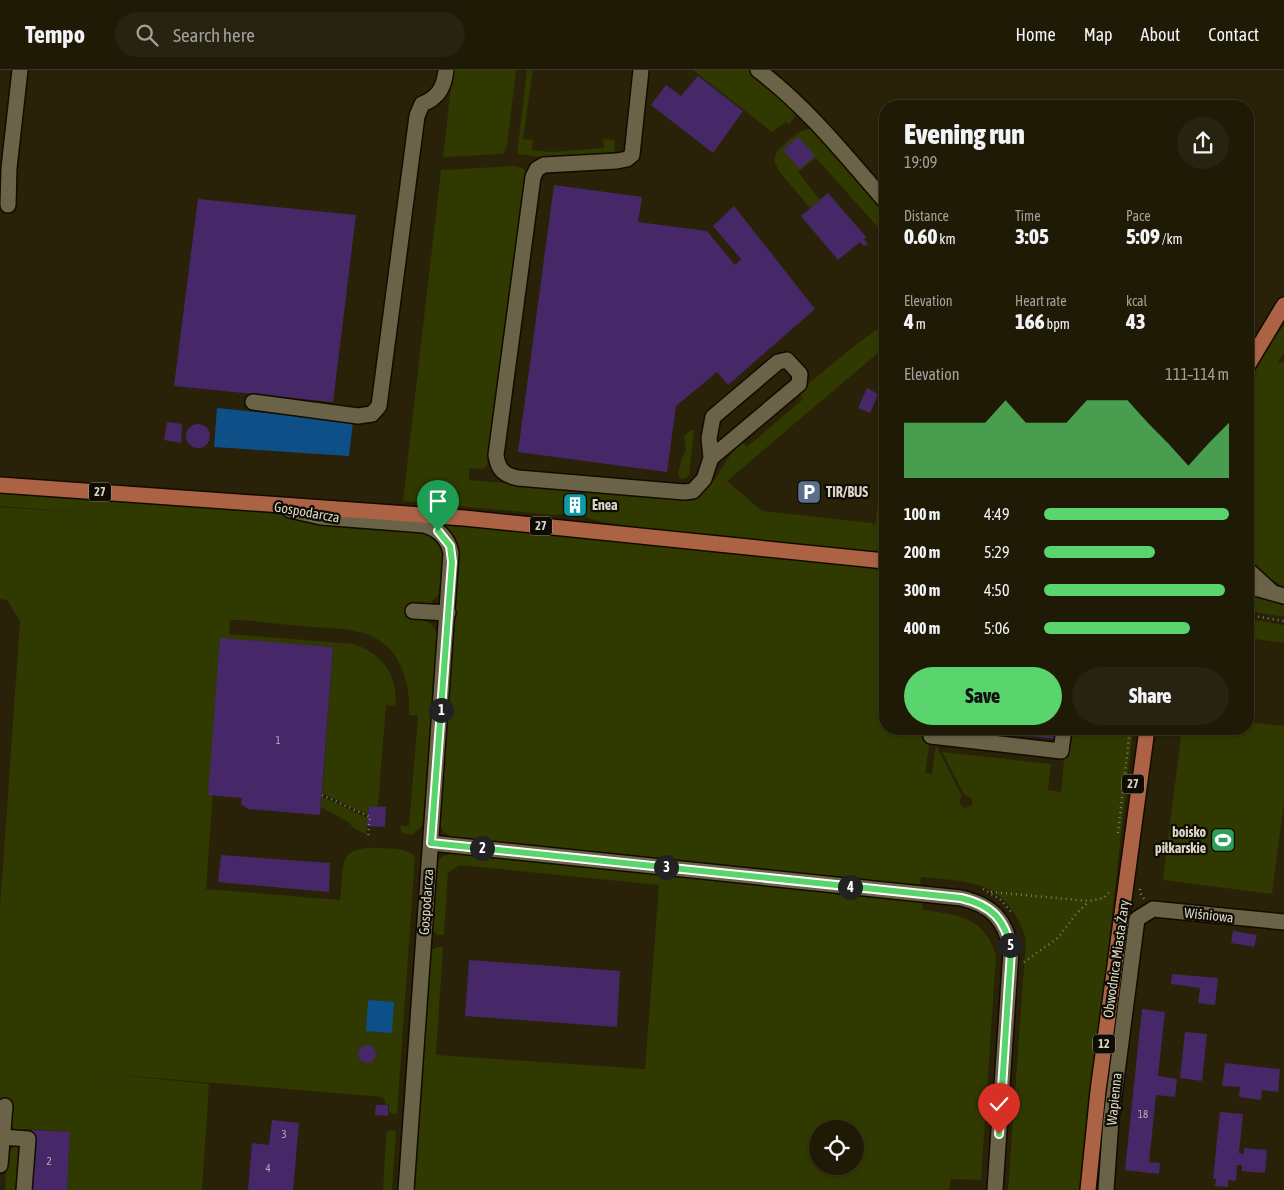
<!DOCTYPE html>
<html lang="en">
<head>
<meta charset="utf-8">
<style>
	body { margin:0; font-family:"Asap Condensed",sans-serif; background:#272310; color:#f1f3f6; height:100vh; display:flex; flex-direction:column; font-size:19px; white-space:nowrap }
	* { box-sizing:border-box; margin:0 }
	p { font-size:16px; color:#a1a19b }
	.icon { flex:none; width:28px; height:28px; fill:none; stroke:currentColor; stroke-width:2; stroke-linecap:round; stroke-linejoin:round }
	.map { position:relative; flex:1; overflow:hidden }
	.drawer { position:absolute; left:879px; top:30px; width:375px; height:635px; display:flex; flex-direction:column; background:#1f1a06; border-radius:20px; box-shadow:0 1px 4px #0004,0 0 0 1px #3c3828 }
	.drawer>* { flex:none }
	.buttons { position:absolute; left:809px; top:1050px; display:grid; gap:10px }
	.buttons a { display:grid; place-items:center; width:55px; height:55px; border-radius:50%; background:#1f1a06; box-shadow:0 1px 4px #0004,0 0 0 1px #3c3828; font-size:25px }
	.pin { position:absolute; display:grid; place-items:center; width:42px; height:42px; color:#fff; margin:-51px -21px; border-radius:50% 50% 50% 0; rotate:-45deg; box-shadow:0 0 5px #0007 }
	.pin .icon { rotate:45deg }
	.km { position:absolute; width:25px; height:25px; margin:-12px; border-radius:50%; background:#222; color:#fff; font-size:14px; line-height:25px; text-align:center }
	.round { display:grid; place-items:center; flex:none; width:52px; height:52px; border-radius:26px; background:#272310 }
	.head { display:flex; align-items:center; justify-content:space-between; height:85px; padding:0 25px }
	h1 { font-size:28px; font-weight:800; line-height:38px }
	.stats { display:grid; grid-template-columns:repeat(3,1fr); gap:8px; height:85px; padding:5px 25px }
	.stats div { display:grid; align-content:center }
	.stats b { font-size:21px; font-weight:800 }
	.stats small { font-size:14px; font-weight:400 }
	.stats p { font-size:14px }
	.chart { height:140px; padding:10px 25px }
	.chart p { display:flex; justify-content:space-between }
	.chart svg { width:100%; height:90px; margin-top:5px; fill:#5ad56e; opacity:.7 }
	.primary-button { display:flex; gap:10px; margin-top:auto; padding:10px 25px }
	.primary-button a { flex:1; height:58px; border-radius:30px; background:#5ad56e; color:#111; font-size:20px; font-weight:800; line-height:58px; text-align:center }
	.primary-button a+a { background:#272310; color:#f1f3f6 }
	ul { padding:0 25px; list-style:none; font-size:16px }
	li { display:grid; grid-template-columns:80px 60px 1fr; align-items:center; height:38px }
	li i { height:12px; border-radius:6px; background:#5ad56e }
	header { display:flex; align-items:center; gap:30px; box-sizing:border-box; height:70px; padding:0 25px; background:#1f1a06; border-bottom:1px solid #3c3828 }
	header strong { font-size:24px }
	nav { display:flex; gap:28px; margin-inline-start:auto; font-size:18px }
	.search { width:350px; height:45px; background:#272310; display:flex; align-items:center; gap:12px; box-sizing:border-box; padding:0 18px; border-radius:28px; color:#a1a19b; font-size:19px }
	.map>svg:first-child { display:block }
	.green { fill:#2f3900; fill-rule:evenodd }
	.water { fill:#0f4f87 }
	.building { fill:#462869 }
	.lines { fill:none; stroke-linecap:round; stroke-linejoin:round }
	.minor-casing { stroke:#120b00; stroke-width:18 }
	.major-casing { stroke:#120b00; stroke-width:18 }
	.path { stroke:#847e6a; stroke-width:2.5; stroke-dasharray:1 4; stroke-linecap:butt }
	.minor { stroke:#6b6347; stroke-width:15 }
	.major { stroke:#ac6345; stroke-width:15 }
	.route-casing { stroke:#fff; stroke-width:10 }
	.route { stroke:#5ad56e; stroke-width:6 }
	.labels { text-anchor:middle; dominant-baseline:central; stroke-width:4.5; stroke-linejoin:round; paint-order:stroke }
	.number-label { font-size:11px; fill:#b5aab0 }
	.shield { fill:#0f0c03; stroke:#9d998c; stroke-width:1 }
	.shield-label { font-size:12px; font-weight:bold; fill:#dad6c7 }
	.poi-label { font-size:14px; font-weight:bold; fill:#dad6c7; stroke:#0f0c03; text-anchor:start }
	.street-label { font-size:14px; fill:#dad6c7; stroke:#0f0c03 }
</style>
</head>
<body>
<header>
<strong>Tempo</strong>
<div class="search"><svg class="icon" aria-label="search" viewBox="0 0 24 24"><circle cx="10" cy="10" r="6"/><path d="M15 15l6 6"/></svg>Search here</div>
<nav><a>Home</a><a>Map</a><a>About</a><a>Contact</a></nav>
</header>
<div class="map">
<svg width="1284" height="1120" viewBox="0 0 1284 1120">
	<rect width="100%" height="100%" fill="#292208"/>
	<g class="green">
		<polygon points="453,0 516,0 507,76 503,84 443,87"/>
		<polygon points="527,0 533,0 523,69 533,70 532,80 551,82 604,78 603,69 615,70 614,82 551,88 517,84"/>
		<polygon points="693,0 748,0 787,32 797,44 789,54 786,52 772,62"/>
		<polygon points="808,59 816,61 860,110 885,147 885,165 816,88 798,102 820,130 810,138 779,101 774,91 777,81 790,69 801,61"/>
		<polygon points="514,96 522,98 526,102 487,395 483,399 469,398 469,410 689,429 706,418 714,410 740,370 747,377 803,329 798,322 858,273 885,254 885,277 727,411 762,441 872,453 875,456 879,423 885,424 885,484 653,460 602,452 582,446 580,441 581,429 570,428 569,440 565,444 555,445 403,431 441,100"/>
		<polygon points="1284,255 1284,282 1278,292 1284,293 1284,517 1248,495 1248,310 1259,290"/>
		<polygon points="691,360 694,360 689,405 686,408 682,409 678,406 681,390 686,380 684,366"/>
		<path d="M0,422L254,440L308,450L432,463L442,477L444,487L441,522L429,534L422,549C431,553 437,558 438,568L426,753L412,765L402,763L400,756H409L418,646L409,645C411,607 398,569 355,561C338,557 320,558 302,556C278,554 253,550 230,550L229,564L354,574C382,584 399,605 395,636L386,635L378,736H369L368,745L322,723L333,577L224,569L206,819L340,830C345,796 335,775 381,778C394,779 405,778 415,786L397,1044H392L389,1042V1035L385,1034V1030L382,1027L106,1004L209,1014L202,1120H67L70,1062L25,1059L24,1064L9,1056L0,1043V839L20,551L7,530L0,529V437L92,443L0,436Z"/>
		<path d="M442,453L885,497V659H927L926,666L929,676L925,703L932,704L936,675L962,726L959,729L960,734L965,738L972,735V729L964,724L942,682L1051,694L1048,720L1061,722L1067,659L1120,665L1121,659H1133L1081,1120H1008L1026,869C1007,811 974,812 921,807L920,817L459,769C446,766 440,762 439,749L453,468Z"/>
		<polygon points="1248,522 1284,535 1284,547 1248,541"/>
		<polygon points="1248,549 1284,555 1284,573 1248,568"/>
		<polygon points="1248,652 1284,656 1284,731 1272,824 1163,810 1182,659 1248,659"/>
		<polygon points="322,727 368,748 366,764 355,759 348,752 321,737"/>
		<path d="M454,783L923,829L922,840C956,844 986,847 996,886L981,1110L951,1109L949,1120H411L430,881L437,877H443L436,985L645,999L659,815L459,795L448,803L444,865H437L431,859L436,793L443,786ZM818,1059H855V1096H818Z"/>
		<polygon points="390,1060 396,1062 392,1120 383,1120 386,1067 387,1062"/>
		<polygon points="17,1074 21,1074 20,1120 5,1120 7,1082"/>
	</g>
	<g class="water">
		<polygon points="217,338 353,352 349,386 214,377"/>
		<polygon points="368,930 394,932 392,963 366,961"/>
	</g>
	<g class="building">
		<polygon points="698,6 743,41 713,83 651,35 666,15 681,26"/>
		<polygon points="798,67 815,86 800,99 783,80"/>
		<polygon points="554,115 642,127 638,152 707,161 735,195 741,189 713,156 734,136 815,239 728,315 717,302 676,336 667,402 518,382"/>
		<polygon points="828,123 866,167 864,169 868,174 864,176 860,172 838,190 801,146"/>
		<polygon points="198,129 356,145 333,332 174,316"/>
		<polygon points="867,318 878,324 870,343 858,338"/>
		<polygon points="167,352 182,354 181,373 164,370"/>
		<circle cx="198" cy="366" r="12"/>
		<polygon points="570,431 580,432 579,439 570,438"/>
		<polygon points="220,568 333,577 320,745 248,739 241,734 242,728 208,725"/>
		<polygon points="963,659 1058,659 1057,669"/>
		<polygon points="369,736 386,737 385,757 367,756"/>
		<polygon points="221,785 330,793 329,822 218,812"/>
		<polygon points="1233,861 1257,865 1254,877 1231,873"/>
		<polygon points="469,890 620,901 617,957 465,946"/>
		<polygon points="1172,904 1218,908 1215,935 1198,933 1200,918 1171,914"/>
		<polygon points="1142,939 1165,942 1158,1006 1177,1009 1175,1027 1156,1025 1149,1092 1160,1093 1159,1104 1125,1100"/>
		<polygon points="1185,962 1207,964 1202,1011 1180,1008"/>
		<circle cx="367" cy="984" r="9"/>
		<polygon points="1225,993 1280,999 1278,1022 1262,1020 1261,1030 1239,1027 1240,1017 1222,1016"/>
		<polygon points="376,1035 388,1035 388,1046 375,1045"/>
		<polygon points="1220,1042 1243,1044 1239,1083 1244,1084 1244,1078 1267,1080 1265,1103 1242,1101 1242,1095 1237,1095 1236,1111 1228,1110 1228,1117 1215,1116 1216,1109 1213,1109"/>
		<polygon points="272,1050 299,1053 293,1120 248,1120 252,1073 269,1075"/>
		<polygon points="32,1060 70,1062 67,1120 28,1120"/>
	</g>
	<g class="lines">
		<defs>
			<g id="minor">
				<path d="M641,0L632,85L627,89L617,91L544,95L537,99L533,107L496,385C498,400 504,405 518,408L684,422L693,421L704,409L711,388L799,314L800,304L787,290L778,292L713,347L709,368L711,388"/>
				<path d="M758,0C807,37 845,85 885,131"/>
				<polyline points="8,135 9,98 20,0"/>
				<path d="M253,332L358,346L372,344L379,336L417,46L422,34C438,28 444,18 446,0"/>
				<path d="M290,440L321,447L424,455C439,459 448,468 451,483L406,1120"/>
				<polyline points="1248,500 1271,521"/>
				<polyline points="1248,516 1284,526"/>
				<polyline points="413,541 448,543"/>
				<polyline points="932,659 931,666 1061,681 1064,659"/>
				<path d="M431,773L961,828C992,835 1006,850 1011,881L995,1120"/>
				<polyline points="2,1067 28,1069 24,1120"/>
				<polyline points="0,1095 5,1036"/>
				<polyline points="1106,1120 1111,1049 1137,849 1153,839 1284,852"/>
			</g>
			<g id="major">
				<polyline points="1248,295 1284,235"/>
				<polyline points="0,415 464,448 885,491"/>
				<polyline points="1088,1120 1098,1021 1147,659"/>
			</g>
		</defs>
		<use href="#minor" class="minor-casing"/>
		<use href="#major" class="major-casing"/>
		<g class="path">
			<polyline points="1248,545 1284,551"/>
			<polyline points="322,725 370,747 368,769"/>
			<polyline points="1118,763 1130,659"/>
			<polyline points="983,819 1000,829 1013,844"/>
			<polyline points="1140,819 1140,823 1145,830"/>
			<polyline points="991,822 1089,831 1104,828 1111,820"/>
			<polyline points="1024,892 1058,868 1076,844 1089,831"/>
		</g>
		<use href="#minor" class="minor"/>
		<use href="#major" class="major"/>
	</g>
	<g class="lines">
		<defs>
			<path id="route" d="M438,461L450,476L452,492L431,773L961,828C992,835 1006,850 1011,881L999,1064"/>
		</defs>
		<use href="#route" class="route-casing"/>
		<use href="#route" class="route"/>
	</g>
	<defs>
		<symbol id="parking-square" viewBox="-11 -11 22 22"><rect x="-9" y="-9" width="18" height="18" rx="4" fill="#5c6f8a" stroke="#0f0c03"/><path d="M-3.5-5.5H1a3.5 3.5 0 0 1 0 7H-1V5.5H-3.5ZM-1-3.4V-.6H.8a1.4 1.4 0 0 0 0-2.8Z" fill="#fff"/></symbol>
		<symbol id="building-square" viewBox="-11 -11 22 22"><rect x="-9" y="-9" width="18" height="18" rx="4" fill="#0f9aa8" stroke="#0f0c03"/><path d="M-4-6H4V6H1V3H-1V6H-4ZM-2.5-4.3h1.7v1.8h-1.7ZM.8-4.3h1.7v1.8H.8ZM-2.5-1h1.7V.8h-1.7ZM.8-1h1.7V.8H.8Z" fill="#fff"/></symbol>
		<symbol id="stadium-square" viewBox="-11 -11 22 22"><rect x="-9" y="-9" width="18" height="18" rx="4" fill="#2e9e5b" stroke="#0f0c03"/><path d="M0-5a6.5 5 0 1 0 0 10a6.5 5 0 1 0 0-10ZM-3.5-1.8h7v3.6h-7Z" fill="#fff"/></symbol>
	</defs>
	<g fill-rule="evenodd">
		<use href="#parking-square" x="795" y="408" width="28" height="28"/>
		<use href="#building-square" x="561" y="421" width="28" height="28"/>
		<use href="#stadium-square" x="1209" y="756" width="28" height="28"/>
	</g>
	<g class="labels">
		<g class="number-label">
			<text x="278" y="670">1</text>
			<text x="1143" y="1044">18</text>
			<text x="284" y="1064">3</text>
			<text x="49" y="1091">2</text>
			<text x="268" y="1098">4</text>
		</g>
		<g class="shield">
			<rect x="89" y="412.5" width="22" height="19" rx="4"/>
			<rect x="530" y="446.5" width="22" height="19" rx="4"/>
			<rect x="1122" y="704.5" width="22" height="19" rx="4"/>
			<rect x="1093" y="964.5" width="22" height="19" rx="4"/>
		</g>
		<g class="shield-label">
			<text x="100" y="422">27</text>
			<text x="541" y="456">27</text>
			<text x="1133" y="714">27</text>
			<text x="1104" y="974">12</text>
		</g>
		<g class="poi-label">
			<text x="826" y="422">TIR/BUS</text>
			<text x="592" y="435">Enea</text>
			<text x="1206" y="762" text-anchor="end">boisko<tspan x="1206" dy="16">piłkarskie</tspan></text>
		</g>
		<g class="street-label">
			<text transform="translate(307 442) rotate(10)">Gospodarcza</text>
			<text transform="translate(426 832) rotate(-86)">Gospodarcza</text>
			<text transform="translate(1209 845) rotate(6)">Wiśniowa</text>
			<text transform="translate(1116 889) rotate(-82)">Obwodnica Miasta Żary</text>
			<text transform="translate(1114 1029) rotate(-84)">Wapienna</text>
		</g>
	</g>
</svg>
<div class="buttons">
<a><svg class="icon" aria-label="locate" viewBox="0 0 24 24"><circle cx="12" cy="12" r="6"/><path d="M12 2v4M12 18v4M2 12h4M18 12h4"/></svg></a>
</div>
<div class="pin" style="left:438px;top:461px;background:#1e9e55"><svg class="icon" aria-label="arrive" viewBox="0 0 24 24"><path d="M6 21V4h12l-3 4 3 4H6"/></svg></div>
<div class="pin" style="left:999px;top:1064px;background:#d93025"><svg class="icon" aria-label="check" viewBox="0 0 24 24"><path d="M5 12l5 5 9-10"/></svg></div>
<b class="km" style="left:441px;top:640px">1</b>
<b class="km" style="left:482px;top:778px">2</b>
<b class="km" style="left:666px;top:797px">3</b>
<b class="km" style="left:850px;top:817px">4</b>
<b class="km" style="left:1010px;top:875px">5</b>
<section class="drawer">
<div class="head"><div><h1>Evening run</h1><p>19:09</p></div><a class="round"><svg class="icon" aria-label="share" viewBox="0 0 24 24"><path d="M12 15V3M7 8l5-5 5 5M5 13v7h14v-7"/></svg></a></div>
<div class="stats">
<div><p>Distance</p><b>0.60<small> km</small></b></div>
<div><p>Time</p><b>3:05</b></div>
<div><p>Pace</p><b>5:09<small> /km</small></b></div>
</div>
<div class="stats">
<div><p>Elevation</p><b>4<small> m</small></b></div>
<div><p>Heart rate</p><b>166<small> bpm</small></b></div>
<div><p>kcal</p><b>43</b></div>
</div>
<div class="chart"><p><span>Elevation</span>111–114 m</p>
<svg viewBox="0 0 160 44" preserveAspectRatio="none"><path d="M0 44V17L10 17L20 17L30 17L40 17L50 6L60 17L70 17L80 17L90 6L100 6L110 6L120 17L130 27L140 38L150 27L160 17V44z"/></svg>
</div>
<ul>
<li><b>100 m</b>4:49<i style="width:100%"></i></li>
<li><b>200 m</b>5:29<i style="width:60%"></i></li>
<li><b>300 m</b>4:50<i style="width:98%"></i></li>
<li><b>400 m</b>5:06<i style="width:79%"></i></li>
</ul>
<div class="primary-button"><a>Save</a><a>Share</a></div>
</section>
</div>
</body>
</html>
